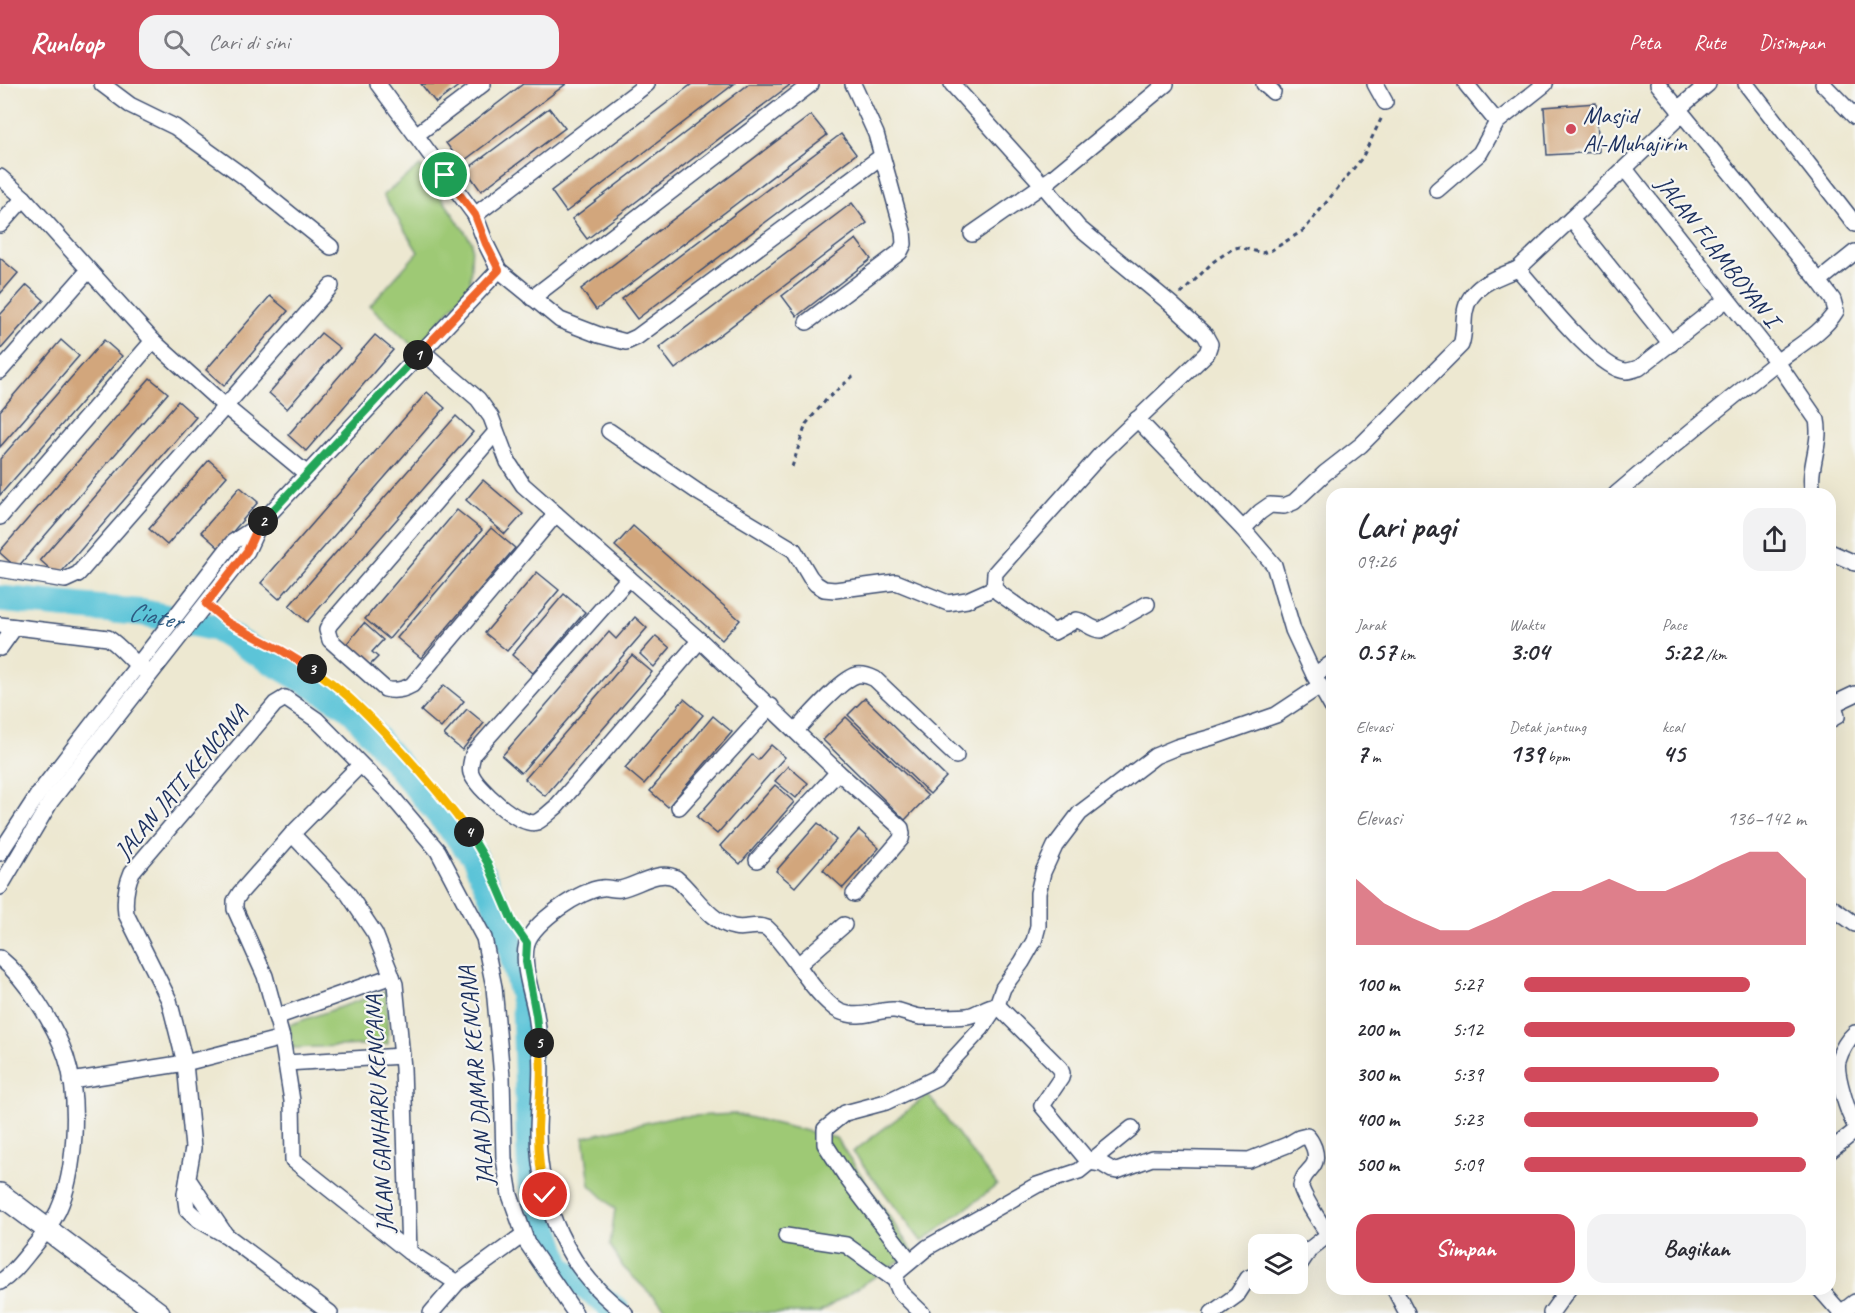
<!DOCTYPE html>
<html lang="id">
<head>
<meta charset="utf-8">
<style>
	body { margin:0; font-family:Caveat,sans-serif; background:#f2f2f3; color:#2b2b33; height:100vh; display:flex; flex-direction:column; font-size:22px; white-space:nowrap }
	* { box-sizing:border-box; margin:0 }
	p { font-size:20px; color:#7c7c81 }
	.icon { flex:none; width:33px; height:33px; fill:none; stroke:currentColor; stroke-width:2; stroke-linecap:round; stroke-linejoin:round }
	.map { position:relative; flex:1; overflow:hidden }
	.details { position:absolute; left:1326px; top:404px; width:510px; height:807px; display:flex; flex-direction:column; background:#fff; border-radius:18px; box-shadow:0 6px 24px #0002 }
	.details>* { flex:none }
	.fabs { position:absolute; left:1248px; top:1150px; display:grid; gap:12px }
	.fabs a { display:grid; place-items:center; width:60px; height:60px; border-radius:12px; background:#fff; box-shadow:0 6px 24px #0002; font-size:30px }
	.pin { position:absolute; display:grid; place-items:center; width:51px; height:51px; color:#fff; margin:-26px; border:3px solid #fff; border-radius:50%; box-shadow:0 2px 6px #0007 }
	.km { position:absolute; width:30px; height:30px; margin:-15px; border-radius:50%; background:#222; color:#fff; font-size:16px; line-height:30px; text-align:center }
	.round { display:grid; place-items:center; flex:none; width:63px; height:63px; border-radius:18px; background:#f2f2f3 }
	.summary { display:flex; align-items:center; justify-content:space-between; height:102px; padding:0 30px }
	h1 { font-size:33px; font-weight:700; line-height:45px }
	.metrics { display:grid; grid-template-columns:repeat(3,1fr); gap:9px; height:102px; padding:6px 30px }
	.metrics div { display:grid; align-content:center }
	.metrics b { font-size:26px; font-weight:700 }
	.metrics small { font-size:16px; font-weight:400 }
	.metrics p { font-size:16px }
	.chart { height:168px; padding:12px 30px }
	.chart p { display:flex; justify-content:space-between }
	.chart svg { width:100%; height:108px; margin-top:6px; fill:#d1495b; opacity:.7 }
	.primary-button { display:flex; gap:12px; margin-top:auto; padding:12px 30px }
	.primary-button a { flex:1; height:69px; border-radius:18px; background:#d1495b; color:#fff; font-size:24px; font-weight:700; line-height:69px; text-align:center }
	.primary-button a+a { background:#f2f2f3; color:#2b2b33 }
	ul { padding:0 30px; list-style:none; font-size:20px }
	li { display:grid; grid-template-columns:96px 72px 1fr; align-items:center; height:45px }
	li i { height:15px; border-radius:8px; background:#d1495b }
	header { display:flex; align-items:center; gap:36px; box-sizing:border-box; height:84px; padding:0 30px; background:#d1495b; color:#fff }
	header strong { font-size:28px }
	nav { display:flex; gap:33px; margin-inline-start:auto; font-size:21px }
	.search { width:420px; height:54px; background:#f2f2f3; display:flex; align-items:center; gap:15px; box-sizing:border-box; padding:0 21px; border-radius:18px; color:#7c7c81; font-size:22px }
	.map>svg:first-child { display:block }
	.green { fill:#9ec975; stroke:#5c7c6a; stroke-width:1.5 }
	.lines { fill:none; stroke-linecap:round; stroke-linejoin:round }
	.river { stroke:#5cc4d8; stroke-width:27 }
	.building { fill:#d2a67b }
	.street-casing { stroke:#3a4b6f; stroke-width:18 }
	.secondary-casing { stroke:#3a4b6f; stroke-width:24 }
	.path { stroke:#3a4b6f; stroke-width:3; stroke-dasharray:4.5 4.5; stroke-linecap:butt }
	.street { stroke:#fff; stroke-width:15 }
	.secondary { stroke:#fff; stroke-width:21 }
	.split-1-casing { stroke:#fff; stroke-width:12 }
	.split-2-casing { stroke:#fff; stroke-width:12 }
	.split-3-casing { stroke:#fff; stroke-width:12 }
	.split-4-casing { stroke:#fff; stroke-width:12 }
	.split-5-casing { stroke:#fff; stroke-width:12 }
	.split-6-casing { stroke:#fff; stroke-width:12 }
	.split-1 { stroke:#f0652b; stroke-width:8 }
	.split-2 { stroke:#22a559; stroke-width:8 }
	.split-3 { stroke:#f0652b; stroke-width:8 }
	.split-4 { stroke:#f5b400; stroke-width:8 }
	.split-5 { stroke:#22a559; stroke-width:8 }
	.split-6 { stroke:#f5b400; stroke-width:8 }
	.poi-dot { fill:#d1495b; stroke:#f6f6f2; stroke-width:2 }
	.labels { text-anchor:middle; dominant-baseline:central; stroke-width:4.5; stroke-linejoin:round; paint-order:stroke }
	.poi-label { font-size:24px; fill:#1b2f5e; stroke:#f6f6f2; text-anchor:start }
	.street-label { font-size:24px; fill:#1b2f5e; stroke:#f6f6f2 }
	.water-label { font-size:26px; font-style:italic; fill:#2e5c83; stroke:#f6f6f2 }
</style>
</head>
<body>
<header>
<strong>Runloop</strong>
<div class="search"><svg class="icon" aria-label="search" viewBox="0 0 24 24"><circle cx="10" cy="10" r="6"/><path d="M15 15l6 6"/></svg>Cari di sini</div>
<nav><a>Peta</a><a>Rute</a><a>Disimpan</a></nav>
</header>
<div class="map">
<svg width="1855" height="1229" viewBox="0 0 1855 1229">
	<rect width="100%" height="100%" fill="#f6f6f2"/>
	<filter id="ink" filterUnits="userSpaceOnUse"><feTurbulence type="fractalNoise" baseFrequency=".0167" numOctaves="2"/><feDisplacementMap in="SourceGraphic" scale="12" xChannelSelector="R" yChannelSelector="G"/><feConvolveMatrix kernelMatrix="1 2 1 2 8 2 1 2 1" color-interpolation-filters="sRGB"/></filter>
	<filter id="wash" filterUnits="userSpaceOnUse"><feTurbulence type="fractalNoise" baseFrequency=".008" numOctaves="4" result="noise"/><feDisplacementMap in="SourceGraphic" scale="24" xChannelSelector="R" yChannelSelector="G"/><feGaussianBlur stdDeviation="1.35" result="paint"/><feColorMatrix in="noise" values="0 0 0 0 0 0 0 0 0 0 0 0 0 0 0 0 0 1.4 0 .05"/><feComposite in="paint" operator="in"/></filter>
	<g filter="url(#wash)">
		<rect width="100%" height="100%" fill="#ede8d1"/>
		<g class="green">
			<polygon points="420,82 472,158 470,202 416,265 370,222 418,168 383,111"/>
			<polygon points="386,907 388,960 293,964 289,941"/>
			<polygon points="928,1011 997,1101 922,1158 853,1068"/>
			<polygon points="735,1030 836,1054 913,1168 819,1229 670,1229 623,1183 610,1161 615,1125 590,1101 584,1053 671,1033"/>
		</g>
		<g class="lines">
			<path class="river" id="s1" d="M0,515L145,529L215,544L350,623L474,772L506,843L525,922L531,1099L559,1183L616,1226"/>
		</g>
		<g id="blocks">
			<g class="building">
				<polygon points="421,0 461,0 436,19"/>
				<polygon points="523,0 566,0 461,79 446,59"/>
				<polygon points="692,0 734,0 566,128 551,107"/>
				<polygon points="749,0 791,0 587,155 572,135"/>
				<polygon points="1596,19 1599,68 1547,71 1544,23"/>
				<polygon points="549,24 565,44 481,107 466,86"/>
				<polygon points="811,31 827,51 596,226 581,205"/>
				<polygon points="841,50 856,70 637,235 622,215"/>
				<polygon points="852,119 867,139 675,285 659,264"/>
				<polygon points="856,155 871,175 797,232 782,212"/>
				<polygon points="0,174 18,189 0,210"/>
				<polygon points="27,201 44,216 0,266 0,231"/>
				<polygon points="270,212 288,227 224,302 206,286"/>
				<polygon points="321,249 340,264 287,325 269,309"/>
				<polygon points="375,251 393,266 306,367 288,351"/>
				<polygon points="61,256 79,272 0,363 0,327"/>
				<polygon points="104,256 122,272 0,411 0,375"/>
				<polygon points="150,294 168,309 17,484 0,469 0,467"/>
				<polygon points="427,308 445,324 279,515 261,499"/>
				<polygon points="178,317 196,333 58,492 40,476"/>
				<polygon points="456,332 473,348 307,538 289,522"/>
				<polygon points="209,376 227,392 167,461 149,445"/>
				<polygon points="483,396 523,430 505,450 466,416"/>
				<polygon points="240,403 258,418 219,464 201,448"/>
				<polygon points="457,426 482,446 389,555 365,535"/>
				<polygon points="633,442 740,536 722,556 615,462"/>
				<polygon points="491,444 515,464 421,574 397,554"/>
				<polygon points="537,488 559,506 507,567 485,549"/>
				<polygon points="564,510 585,528 533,589 512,571"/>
				<polygon points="635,533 647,544 521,689 502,672 609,548 616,555"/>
				<polygon points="364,539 383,556 372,568 378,573 368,583 344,563"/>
				<polygon points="656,552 670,564 654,583 640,570"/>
				<polygon points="632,571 652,588 545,712 525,695"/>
				<polygon points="444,601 464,617 441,644 421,627"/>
				<polygon points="865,614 946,693 930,710 848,631"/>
				<polygon points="684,615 703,631 644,700 625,684"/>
				<polygon points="467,625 484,639 462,666 444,651"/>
				<polygon points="713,632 732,648 668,723 650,707"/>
				<polygon points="846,633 928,712 905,736 823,656"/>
				<polygon points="771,661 785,673 717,750 697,733 752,671 758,676"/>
				<polygon points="788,682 808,699 796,714 775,697"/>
				<polygon points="775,701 794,718 740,780 720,762"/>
				<polygon points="818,739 836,756 795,803 776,787"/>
				<polygon points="859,746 879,764 843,804 823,786"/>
			</g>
		</g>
	</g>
	<g filter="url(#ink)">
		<use href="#blocks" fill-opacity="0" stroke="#3a4b6f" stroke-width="1.5"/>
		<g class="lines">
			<defs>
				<g id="street">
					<polyline points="102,0 130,21 175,43 243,92 331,163"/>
					<polyline points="378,0 475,131 486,160 499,186 560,236 599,251 626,258 637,253 882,72"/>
					<path d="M952,0L1043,101L1079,144L1171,220L1205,251L1210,260L1207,269L1101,370L995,489L994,504L999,509L1054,548L1076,536C1085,537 1091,546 1101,546L1147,520"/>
					<polyline points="1264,0 1273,8"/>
					<polyline points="1375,0 1385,18"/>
					<polyline points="1466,0 1497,38"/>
					<polyline points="1746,0 1855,140"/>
					<polyline points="1823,0 1855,33"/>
					<polyline points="1678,25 1708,0"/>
					<polyline points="416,51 483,0"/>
					<path d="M1625,85L1777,278L1817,336C1822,361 1807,384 1813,410"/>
					<polyline points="0,93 24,114 153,257 226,323 307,390"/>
					<polyline points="1437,106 1480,69 1497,38 1545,0"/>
					<polyline points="475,131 647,0"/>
					<polyline points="1571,135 1671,260"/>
					<polyline points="0,141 24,114"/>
					<polyline points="972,150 1051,95 1166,0"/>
					<path d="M1518,185C1538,207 1598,286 1626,287C1630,287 1635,285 1639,284L1727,215"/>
					<polyline points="1819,197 1855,168"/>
					<polyline points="532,214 811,0"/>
					<polyline points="807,238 900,168 904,160 903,147 876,50 853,0"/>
					<polyline points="422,267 478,315 491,333 508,378 523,401 704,560 838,688 901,744 902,750 901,755 854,810"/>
					<polyline points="0,287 89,186"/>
					<polyline points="1137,335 1243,445 1274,481 1293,546 1314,591 1332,623"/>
					<polyline points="609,347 698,408 794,466 810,493 816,500 824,505 835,506 896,498 948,519 967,516 994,504"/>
					<path d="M496,348L330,540L327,546L330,556L385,605C395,608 403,606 412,601L556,430"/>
					<path d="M1616,410C1668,366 1720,323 1773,281C1794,264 1822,250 1836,227L1833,216L1819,197L1658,0"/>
					<polyline points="0,433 153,257"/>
					<path d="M1243,445L1260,428L1270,421L1284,422L1294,418L1325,389L1361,361L1461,261C1465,249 1463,239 1465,228C1469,202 1497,193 1518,185L1682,30"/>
					<polyline points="1830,468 1855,479"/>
					<polyline points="0,485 65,496 78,490 331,202"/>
					<path d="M629,494L473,670C472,676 469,683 471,689C476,704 520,744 537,738C543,735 551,727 556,723L700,556"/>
					<path d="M0,541L108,554C122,563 131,577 145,587"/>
					<polyline points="0,564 15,543"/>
					<polyline points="1314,591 1332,579"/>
					<polyline points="1830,636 1837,632 1834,620 1855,610"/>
					<path d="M796,646C809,633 841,595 857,591C864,590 869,592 875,595L956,672"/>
					<polyline points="360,681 292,750 240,809 235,817 235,825 265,892 282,954 292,1017 293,1076 409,1168 457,1199"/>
					<polyline points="679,723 771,622"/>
					<polyline points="292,750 347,808 375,850 395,900 403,984 409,1168"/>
					<polyline points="0,769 39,709 233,458 259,441 499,186"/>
					<polyline points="757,776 838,688"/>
					<polyline points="0,803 51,717 247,467 259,441"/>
					<polyline points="1830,822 1855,840"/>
					<path d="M0,874C26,895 55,941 66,973C80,1014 76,1088 58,1127C51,1141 42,1153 32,1165C22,1177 13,1190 0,1198"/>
					<polyline points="798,881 844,841"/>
					<polyline points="276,933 392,892"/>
					<path d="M1855,949C1847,956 1841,967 1838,977C1835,989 1848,1030 1855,1041"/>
					<polyline points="286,979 402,972"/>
					<polyline points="71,997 185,979 282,954"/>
					<polyline points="1830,1067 1855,1047"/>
					<polyline points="188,1095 225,1150"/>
					<polyline points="786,1152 846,1161 895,1196 900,1208 922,1229"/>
					<polyline points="910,1177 849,1097 825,1060 825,1045 845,1029 886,1018 936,994 981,945 997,921 1003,904 1022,878 1034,857 1038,842 1038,809 1043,788 1055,762 1080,729 1155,672 1177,663 1216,652 1276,631 1320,602"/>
					<polyline points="1298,1183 1310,1165 1328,1151"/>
					<polyline points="895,1196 898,1188 928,1163 1037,1101 1079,1087 1132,1044"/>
					<polyline points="1394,1204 1407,1229"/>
					<polyline points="1819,1204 1841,1229"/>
					<path d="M330,1229L227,1152L199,1136L187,1125L185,1110L193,1064L185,979L169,916L126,830C124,815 126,802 132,788L275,620L285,614L317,636L388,708L438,767L484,854L494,903L502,993L504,1075L510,1111L527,1159L575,1229"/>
					<polyline points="431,1229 457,1199 523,1151"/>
					<path d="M625,1229C566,1186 539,1120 538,1048C538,1021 543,993 540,966C539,954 538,942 536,930C532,908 521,881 527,859C533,838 581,806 602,804C608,803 614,806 620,805C639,801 658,785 676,794C694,809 709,838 734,843C746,846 756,839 767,844C792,867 806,900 832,922C836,926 843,929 848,930C864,934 879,925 894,926C903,927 912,932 921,933C931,933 957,933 967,932C978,931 985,922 997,921L1060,984L1062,989L1061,994L1042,1022L1089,1078L1102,1080L1112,1086L1117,1087L1152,1074L1249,1076L1287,1061L1299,1054L1307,1052C1311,1056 1312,1059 1314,1064C1321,1086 1303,1084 1301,1102C1300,1108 1326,1149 1332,1154"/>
					<polyline points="1212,1229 1237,1211 1248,1194 1258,1190"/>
					<polyline points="1551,1229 1569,1204"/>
					<polyline points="1841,1229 1855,1218"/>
				</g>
				<polyline id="secondary" points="0,1110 159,1229"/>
			</defs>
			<use href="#street" class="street-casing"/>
			<use href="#secondary" class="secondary-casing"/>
			<g class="path">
				<polyline points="1181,210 1213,178 1232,165 1239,163 1262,169 1272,166 1304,146 1362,74 1383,31"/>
				<polyline points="792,383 806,340 826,316 853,292"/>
				<polyline points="216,529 241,547 281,566 317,588 350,615 382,647 432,700 474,755 487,778 513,839 518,847"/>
			</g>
			<use href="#street" class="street"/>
			<use href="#secondary" class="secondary"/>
		</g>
	</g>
	<g class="lines" filter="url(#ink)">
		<defs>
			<polyline id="split-1" points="418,271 499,186 486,160 475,131 445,91"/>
			<polyline id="split-2" points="263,437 418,271"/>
			<polyline id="split-3" points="263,437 259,441 247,467 206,520 227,538 281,566 312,585"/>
			<path id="split-4" d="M312,585C339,602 363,626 385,649C415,681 443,713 469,748"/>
			<polyline id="split-5" points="469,748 487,778 513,839 527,859 526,878 536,931 539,959"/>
			<path id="split-6" d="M539,959C543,987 539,1016 538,1045C538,1067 540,1089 545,1111"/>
		</defs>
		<use href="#split-1" class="split-1-casing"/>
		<use href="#split-2" class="split-2-casing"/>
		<use href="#split-3" class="split-3-casing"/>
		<use href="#split-4" class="split-4-casing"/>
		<use href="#split-5" class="split-5-casing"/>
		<use href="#split-6" class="split-6-casing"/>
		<use href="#split-1" class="split-1"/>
		<use href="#split-2" class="split-2"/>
		<use href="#split-3" class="split-3"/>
		<use href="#split-4" class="split-4"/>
		<use href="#split-5" class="split-5"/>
		<use href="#split-6" class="split-6"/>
	</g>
	<circle class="poi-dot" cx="1571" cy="45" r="6"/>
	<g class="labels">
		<g class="poi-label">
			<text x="1583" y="31">Masjid<tspan x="1583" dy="28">Al-Muhajirin</tspan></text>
		</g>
		<g class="street-label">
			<text transform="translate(1718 167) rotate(52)">JALAN FLAMBOYAN I</text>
			<text transform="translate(181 698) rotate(-50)">JALAN JATI KENCANA</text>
			<text transform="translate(476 992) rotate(-95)">JALAN DAMAR KENCANA</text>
			<text transform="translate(379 1030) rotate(-93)">JALAN GANHARU KENCANA</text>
		</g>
		<g class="water-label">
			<text stroke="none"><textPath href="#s1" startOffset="156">Ciater</textPath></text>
		</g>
	</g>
</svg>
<div class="fabs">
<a><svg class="icon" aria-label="layers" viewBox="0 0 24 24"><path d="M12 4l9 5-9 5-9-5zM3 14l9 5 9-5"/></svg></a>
</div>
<div class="pin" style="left:445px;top:91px;background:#1e9e55"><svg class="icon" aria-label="arrive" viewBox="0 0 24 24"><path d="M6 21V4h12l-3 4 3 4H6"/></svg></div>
<div class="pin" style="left:545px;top:1111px;background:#d93025"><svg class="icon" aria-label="check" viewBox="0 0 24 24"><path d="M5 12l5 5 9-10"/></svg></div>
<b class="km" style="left:418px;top:271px">1</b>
<b class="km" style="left:263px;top:437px">2</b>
<b class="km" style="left:312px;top:585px">3</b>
<b class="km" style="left:469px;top:748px">4</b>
<b class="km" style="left:539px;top:959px">5</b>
<section class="details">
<div class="summary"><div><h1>Lari pagi</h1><p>09:26</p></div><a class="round"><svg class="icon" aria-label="share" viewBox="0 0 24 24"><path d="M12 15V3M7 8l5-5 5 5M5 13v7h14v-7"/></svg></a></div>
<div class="metrics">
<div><p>Jarak</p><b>0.57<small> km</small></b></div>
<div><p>Waktu</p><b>3:04</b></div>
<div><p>Pace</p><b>5:22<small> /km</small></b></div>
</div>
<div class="metrics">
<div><p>Elevasi</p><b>7<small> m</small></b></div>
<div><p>Detak jantung</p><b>139<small> bpm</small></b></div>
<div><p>kcal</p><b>45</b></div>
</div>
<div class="chart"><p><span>Elevasi</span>136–142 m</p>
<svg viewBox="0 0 160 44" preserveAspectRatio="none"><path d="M0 44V17L10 27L20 33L30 38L40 38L50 33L60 27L70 22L80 22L90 17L100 22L110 22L120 17L130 11L140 6L150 6L160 17V44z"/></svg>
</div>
<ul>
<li><b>100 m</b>5:27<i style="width:80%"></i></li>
<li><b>200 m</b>5:12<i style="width:96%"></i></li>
<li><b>300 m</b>5:39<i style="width:69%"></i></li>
<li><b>400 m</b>5:23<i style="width:83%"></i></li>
<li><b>500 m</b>5:09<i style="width:100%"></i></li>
</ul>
<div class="primary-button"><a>Simpan</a><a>Bagikan</a></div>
</section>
</div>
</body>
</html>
